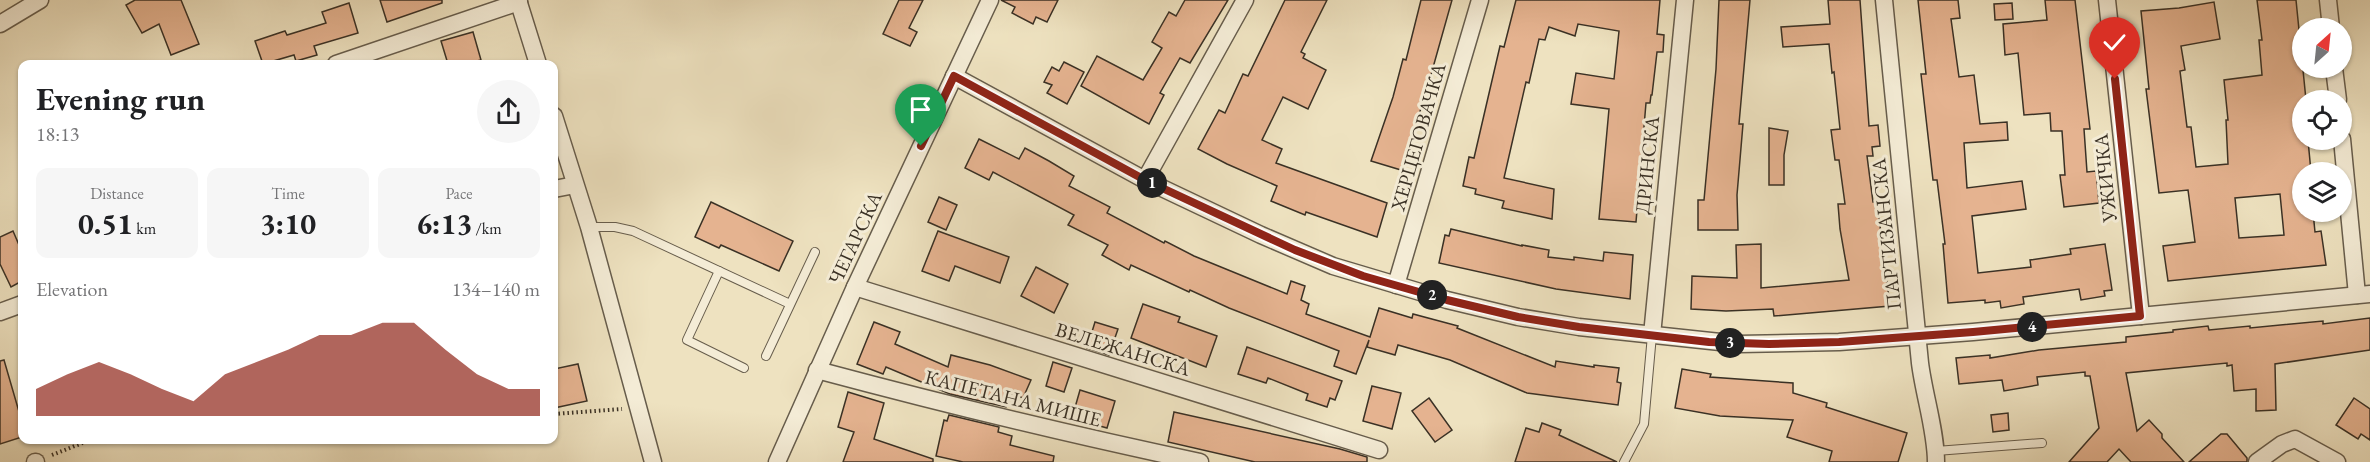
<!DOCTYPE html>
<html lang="en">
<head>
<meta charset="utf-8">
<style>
	body { margin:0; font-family:"EB Garamond",serif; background:#f6f6f6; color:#202124; height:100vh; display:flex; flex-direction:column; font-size:22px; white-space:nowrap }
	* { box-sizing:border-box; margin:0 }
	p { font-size:20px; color:#757577 }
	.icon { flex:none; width:33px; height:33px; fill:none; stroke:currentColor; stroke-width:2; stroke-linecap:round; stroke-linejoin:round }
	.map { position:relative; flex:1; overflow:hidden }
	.sheet { position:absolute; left:18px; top:60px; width:540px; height:384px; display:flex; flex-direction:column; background:#fff; border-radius:12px; box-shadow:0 2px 4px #0004 }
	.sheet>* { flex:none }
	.needle { width:39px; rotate:27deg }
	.buttons { position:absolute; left:2292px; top:18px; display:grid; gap:12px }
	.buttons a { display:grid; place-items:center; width:60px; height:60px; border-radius:50%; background:#fff; box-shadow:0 2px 4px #0004; font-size:30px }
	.pin { position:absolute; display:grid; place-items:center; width:51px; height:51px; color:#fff; margin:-62px -26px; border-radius:50% 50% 50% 0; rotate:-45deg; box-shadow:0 0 6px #0007 }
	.pin .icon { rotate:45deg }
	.km { position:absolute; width:30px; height:30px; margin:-15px; border-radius:50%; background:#222; color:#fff; font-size:16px; line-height:30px; text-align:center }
	.round { display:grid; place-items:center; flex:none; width:63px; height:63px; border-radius:32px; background:#f6f6f6 }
	.overview { display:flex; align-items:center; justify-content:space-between; height:102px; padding:0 18px }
	h1 { font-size:33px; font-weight:700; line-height:45px }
	.figures { display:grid; grid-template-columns:repeat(3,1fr); gap:9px; height:102px; padding:6px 18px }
	.figures div { display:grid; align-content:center; border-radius:12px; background:#f6f6f6; text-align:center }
	.figures b { font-size:30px; font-weight:700 }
	.figures small { font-size:16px; font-weight:400 }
	.figures p { font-size:16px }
	.chart { height:168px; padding:12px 18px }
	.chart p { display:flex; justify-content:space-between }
	.chart svg { width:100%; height:108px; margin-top:6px; fill:#8f2418; opacity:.7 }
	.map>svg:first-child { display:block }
	.building { fill:#e5b390; stroke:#3a3125; stroke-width:1.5; fill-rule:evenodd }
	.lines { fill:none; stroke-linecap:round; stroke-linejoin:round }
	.service-casing { stroke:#675d4c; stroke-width:10 }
	.minor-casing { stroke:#675d4c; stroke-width:19 }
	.path { stroke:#3a3125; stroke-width:4; stroke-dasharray:1.5 3; stroke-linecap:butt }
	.service { stroke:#f4ecd6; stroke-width:8 }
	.minor { stroke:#f4ecd6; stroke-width:16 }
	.route-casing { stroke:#fff; stroke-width:12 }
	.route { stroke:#8f2418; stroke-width:8 }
	.labels { text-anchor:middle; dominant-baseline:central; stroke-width:6; stroke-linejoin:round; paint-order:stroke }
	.street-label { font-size:20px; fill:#3a3125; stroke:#f4ecd6 }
</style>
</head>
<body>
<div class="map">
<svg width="2370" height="462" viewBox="0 0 2370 462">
	<rect width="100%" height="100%" fill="#eee2c0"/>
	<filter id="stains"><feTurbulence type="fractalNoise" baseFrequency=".00333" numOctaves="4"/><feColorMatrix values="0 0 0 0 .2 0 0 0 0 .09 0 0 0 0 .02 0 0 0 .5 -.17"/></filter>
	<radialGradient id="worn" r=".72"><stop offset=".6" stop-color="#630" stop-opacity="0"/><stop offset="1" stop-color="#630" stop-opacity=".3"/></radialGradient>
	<g class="building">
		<polygon points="135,0 181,0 199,44 171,55 159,24 142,33 126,5"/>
		<polygon points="380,0 442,0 442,3 387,22"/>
		<polygon points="899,0 923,0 909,28 917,32 910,46 883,34"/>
		<polygon points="1001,0 1058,0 1047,22 1036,17 1033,24 1012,13 1015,7"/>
		<polygon points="1185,0 1228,0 1190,63 1180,58 1160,93 1164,95 1149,124 1081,86 1097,56 1143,80 1162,48 1152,42 1169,12 1176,16"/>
		<polygon points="1285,0 1327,0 1301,52 1305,54 1303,58 1326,70 1308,109 1283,97 1262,140 1282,149 1276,163 1387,203 1377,237 1306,212 1305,215 1271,201 1277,186 1227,164 1198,149 1219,110 1225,113 1243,74 1248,76"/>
		<polygon points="1421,0 1452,0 1425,96 1401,170 1371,161 1393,97 1403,59 1406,60"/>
		<polygon points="1516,0 1660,0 1657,34 1664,35 1663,52 1657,52 1652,95 1651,95 1650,103 1646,103 1636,222 1599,219 1609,109 1571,104 1576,73 1614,79 1619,31 1578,24 1575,36 1549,27 1545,40 1539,39 1529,83 1526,82 1504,178 1554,189 1552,219 1502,208 1504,201 1475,194 1476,189 1463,186 1469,157 1474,158 1500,46 1504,47"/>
		<polygon points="1719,0 1750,0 1739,124 1743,124 1737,195 1738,230 1698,230 1698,200 1704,200 1716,69"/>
		<polygon points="1828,0 1860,0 1869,126 1878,125 1880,146 1872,147 1873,156 1867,156 1873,202 1877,202 1890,306 1774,316 1773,309 1726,311 1691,309 1692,276 1737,278 1736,245 1761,244 1761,288 1849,280 1840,229 1838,204 1845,204 1839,160 1835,160 1831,130 1840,129 1834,72 1832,73 1829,44 1783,47 1781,27 1830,24"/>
		<polygon points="1918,0 1958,0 1960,18 1951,19 1959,77 1974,75 1980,124 2007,122 2008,140 1964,143 1967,188 2022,181 2026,209 1972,216 1978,273 2031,267 2030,260 2071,254 2070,249 2105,244 2112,290 2104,291 2105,296 2081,300 2079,289 2023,297 2024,304 2001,308 2000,301 1985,303 1985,300 1948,303 1943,244 1945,244 1937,180 1933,180 1921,74 1926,74"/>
		<polygon points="2045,0 2075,0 2090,129 2084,129 2087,172 2096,171 2099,203 2064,207 2060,175 2065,175 2062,131 2051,131 2050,113 2024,115 2018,53 2005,55 2003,24 2047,20"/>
		<path d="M2257,0H2296L2306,100H2302V140H2308L2311,172H2302V212H2313L2315,232L2321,231L2326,265L2168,281L2163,246L2195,242L2188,190L2159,193L2146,89H2149L2141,11L2179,8L2214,2L2220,39L2181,46L2185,70L2180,71L2187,127H2191L2196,167L2228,164L2226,120H2228L2224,80L2262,75L2259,40H2262ZM2280,194L2284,235L2239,238L2235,198Z"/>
		<polygon points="349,3 358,33 314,46 317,55 296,61 294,55 263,64 255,41 285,31 287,35 326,23 322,12"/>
		<polygon points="2012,3 2013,19 1995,20 1994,4"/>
		<polygon points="473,32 481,60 464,64 448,64 441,41"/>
		<polygon points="1064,62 1084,72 1067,104 1047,93 1052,85 1044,82 1052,67 1059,71"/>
		<polygon points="1769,128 1788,131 1784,155 1784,185 1769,185"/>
		<polygon points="979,139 1019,159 1025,148 1049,161 1074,176 1069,186 1110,207 1107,213 1164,243 1165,241 1194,256 1287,294 1291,281 1305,286 1301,300 1309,304 1306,314 1370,337 1379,308 1412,318 1413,314 1458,326 1457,328 1555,367 1556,361 1594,367 1594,365 1619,368 1617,382 1621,383 1618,405 1527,393 1450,360 1398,345 1395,355 1367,347 1369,340 1356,374 1334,366 1339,351 1229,308 1190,290 1189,292 1131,265 1129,270 1102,255 1108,245 1068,225 1074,215 993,172 989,180 965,168"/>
		<polygon points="939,197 957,205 946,230 928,222"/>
		<polygon points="711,202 793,241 779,271 721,245 719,248 695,237"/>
		<polygon points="1451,229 1522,246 1522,245 1549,250 1548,257 1574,260 1574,257 1603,261 1604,252 1633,255 1630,299 1556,289 1439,263 1445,235 1449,236"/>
		<polygon points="13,231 22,252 22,281 11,287 0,264 0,237"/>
		<polygon points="938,231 1009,257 1000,283 955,266 949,281 922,271"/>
		<polygon points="1036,267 1068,284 1054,313 1021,296"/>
		<polygon points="1143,304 1180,317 1178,322 1217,336 1206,367 1131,338"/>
		<polygon points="2370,318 2370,350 2275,364 2276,410 2256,411 2256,389 2234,391 2232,365 2227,366 2227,363 2126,373 2137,431 2149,420 2162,434 2162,438 2184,462 2131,462 2119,449 2107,462 2069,462 2099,428 2090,376 2085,376 2085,372 2037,377 2038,385 2004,391 2002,380 1959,384 1956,358 1990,355 1990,358 2039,350 2126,342 2126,337 2173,332 2173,330 2208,326 2209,330 2250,326 2250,328 2323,321 2323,324"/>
		<polygon points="874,322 900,332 895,344 948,367 951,355 990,365 1031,380 1023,398 1012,393 1006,407 950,394 886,367 883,374 857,364"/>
		<polygon points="1095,322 1118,329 1109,355 1087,348"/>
		<polygon points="1247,347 1342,381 1335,400 1330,398 1327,407 1306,400 1308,394 1268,378 1266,383 1238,374"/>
		<polygon points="4,360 22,422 22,437 0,444 0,361"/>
		<polygon points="1053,362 1072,368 1064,392 1046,386"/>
		<polygon points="578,364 587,401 554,408 554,369"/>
		<polygon points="1682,369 1711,374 1710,377 1793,383 1793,393 1827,403 1826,407 1907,433 1898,462 1829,462 1832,451 1787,437 1793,420 1720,416 1675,408"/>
		<polygon points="1372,386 1401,393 1392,429 1363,421"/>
		<polygon points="1080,390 1115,401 1107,428 1072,418"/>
		<polygon points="848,392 884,403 874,439 933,459 933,462 843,462 854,432 838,427"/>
		<polygon points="1429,398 1452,430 1435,442 1412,411"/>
		<polygon points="2354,398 2370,409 2370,440 2361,434 2358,439 2336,425"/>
		<polygon points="1174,412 1340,449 1367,457 1367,462 1255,462 1168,442"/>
		<polygon points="2008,413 2009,430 1993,432 1991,415"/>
		<polygon points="949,415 999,427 998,432 1012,436 1010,445 1054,456 1053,462 963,462 936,456 944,420 947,421"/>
		<polygon points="1542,423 1561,430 1559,435 1617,462 1515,462 1526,428 1539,432"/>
		<polygon points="2221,434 2227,434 2247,458 2247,462 2189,462"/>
	</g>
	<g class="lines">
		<defs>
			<g id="service">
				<polyline points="589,227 615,227 633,231 790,304"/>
				<polyline points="719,271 687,340 744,368"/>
				<polyline points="766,356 815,252"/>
				<polyline points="1936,451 2042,443"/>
				<polyline points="1624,462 1644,424 1652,335"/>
			</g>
			<g id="minor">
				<polyline points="518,0 538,64"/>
				<path d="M1884,0L1920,363C1924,395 1936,431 1936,462"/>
				<polyline points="2107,0 2141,316"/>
				<polyline points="2328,0 2331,28"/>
				<polyline points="0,24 40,0"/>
				<polyline points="336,64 519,2"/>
				<polyline points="2334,68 2338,100"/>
				<polyline points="954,76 1145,180 1261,235 1333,266 1447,300 1518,317 1579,327 1739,344 1839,342 1973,332 2370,294"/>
				<polyline points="554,116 589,227 653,462"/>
				<polyline points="2342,139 2357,295"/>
				<polyline points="1145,180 1245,0"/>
				<polyline points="554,189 575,185"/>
				<polyline points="1396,285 1480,0"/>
				<polyline points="855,287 1379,450"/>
				<polyline points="0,312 22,304"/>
				<polyline points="1652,335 1685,0"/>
				<path d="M817,370C944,404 1071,435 1200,462"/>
				<polyline points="35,462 36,462"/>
				<polyline points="777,462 855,287 990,0"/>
				<polyline points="2257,462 2282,444 2295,439 2337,462"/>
			</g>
		</defs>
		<use href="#service" class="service-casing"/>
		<use href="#minor" class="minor-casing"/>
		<g class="path">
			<polyline points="554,414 622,409"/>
			<polyline points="52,455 90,440"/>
		</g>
		<use href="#service" class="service"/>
		<use href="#minor" class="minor"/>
	</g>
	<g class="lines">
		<defs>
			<polyline id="route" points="921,146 954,76 1145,180 1295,250 1363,276 1447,300 1518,317 1579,327 1709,342 1769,344 1839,342 1973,332 2140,316 2115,79"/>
		</defs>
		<use href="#route" class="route-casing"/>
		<use href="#route" class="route"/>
	</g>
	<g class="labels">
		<g class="street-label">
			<text transform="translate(1418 137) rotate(-74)">ХЕРЦЕГОВАЧКА</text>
			<text transform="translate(1647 165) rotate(-84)">ДРИНСКА</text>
			<text transform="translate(2105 178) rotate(-96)">УЖИЧКА</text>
			<text transform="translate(1886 234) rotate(-96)">ПАРТИЗАНСКА</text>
			<text transform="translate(855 238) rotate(-65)">ЧЕГАРСКА</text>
			<text transform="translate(1123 349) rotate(17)">ВЕЛЕЖАНСКА</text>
			<text transform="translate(1013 398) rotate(14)">КАПЕТАНА МИШЕ</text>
		</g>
	</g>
	<rect width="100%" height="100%" filter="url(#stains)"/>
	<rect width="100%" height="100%" fill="url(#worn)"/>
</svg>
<div class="buttons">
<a><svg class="needle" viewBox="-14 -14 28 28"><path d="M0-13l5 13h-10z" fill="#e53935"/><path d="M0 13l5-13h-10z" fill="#757577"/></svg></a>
<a><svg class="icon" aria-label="locate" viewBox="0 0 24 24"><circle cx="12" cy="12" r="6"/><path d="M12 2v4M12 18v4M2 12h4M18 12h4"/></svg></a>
<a><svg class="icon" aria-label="layers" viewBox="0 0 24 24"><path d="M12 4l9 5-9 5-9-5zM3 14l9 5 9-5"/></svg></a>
</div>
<div class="pin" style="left:921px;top:146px;background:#1e9e55"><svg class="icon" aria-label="arrive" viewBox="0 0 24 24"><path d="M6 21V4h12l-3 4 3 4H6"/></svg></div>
<div class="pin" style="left:2115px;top:79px;background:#d93025"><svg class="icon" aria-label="check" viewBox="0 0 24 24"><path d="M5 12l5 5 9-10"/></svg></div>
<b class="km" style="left:1152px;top:183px">1</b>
<b class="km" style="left:1432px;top:295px">2</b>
<b class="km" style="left:1730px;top:343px">3</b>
<b class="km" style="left:2032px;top:327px">4</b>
<section class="sheet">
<div class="overview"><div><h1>Evening run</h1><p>18:13</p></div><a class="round"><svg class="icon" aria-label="share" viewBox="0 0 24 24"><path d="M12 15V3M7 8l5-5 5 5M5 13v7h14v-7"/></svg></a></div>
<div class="figures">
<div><p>Distance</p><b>0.51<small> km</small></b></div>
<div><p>Time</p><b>3:10</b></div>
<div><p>Pace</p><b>6:13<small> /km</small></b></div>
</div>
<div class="chart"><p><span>Elevation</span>134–140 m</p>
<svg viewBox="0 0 160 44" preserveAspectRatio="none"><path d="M0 44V33L10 27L20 22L30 27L40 33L50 38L60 27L70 22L80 17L90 11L100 11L110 6L120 6L130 17L140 27L150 33L160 33V44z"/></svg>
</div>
</section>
</div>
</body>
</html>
